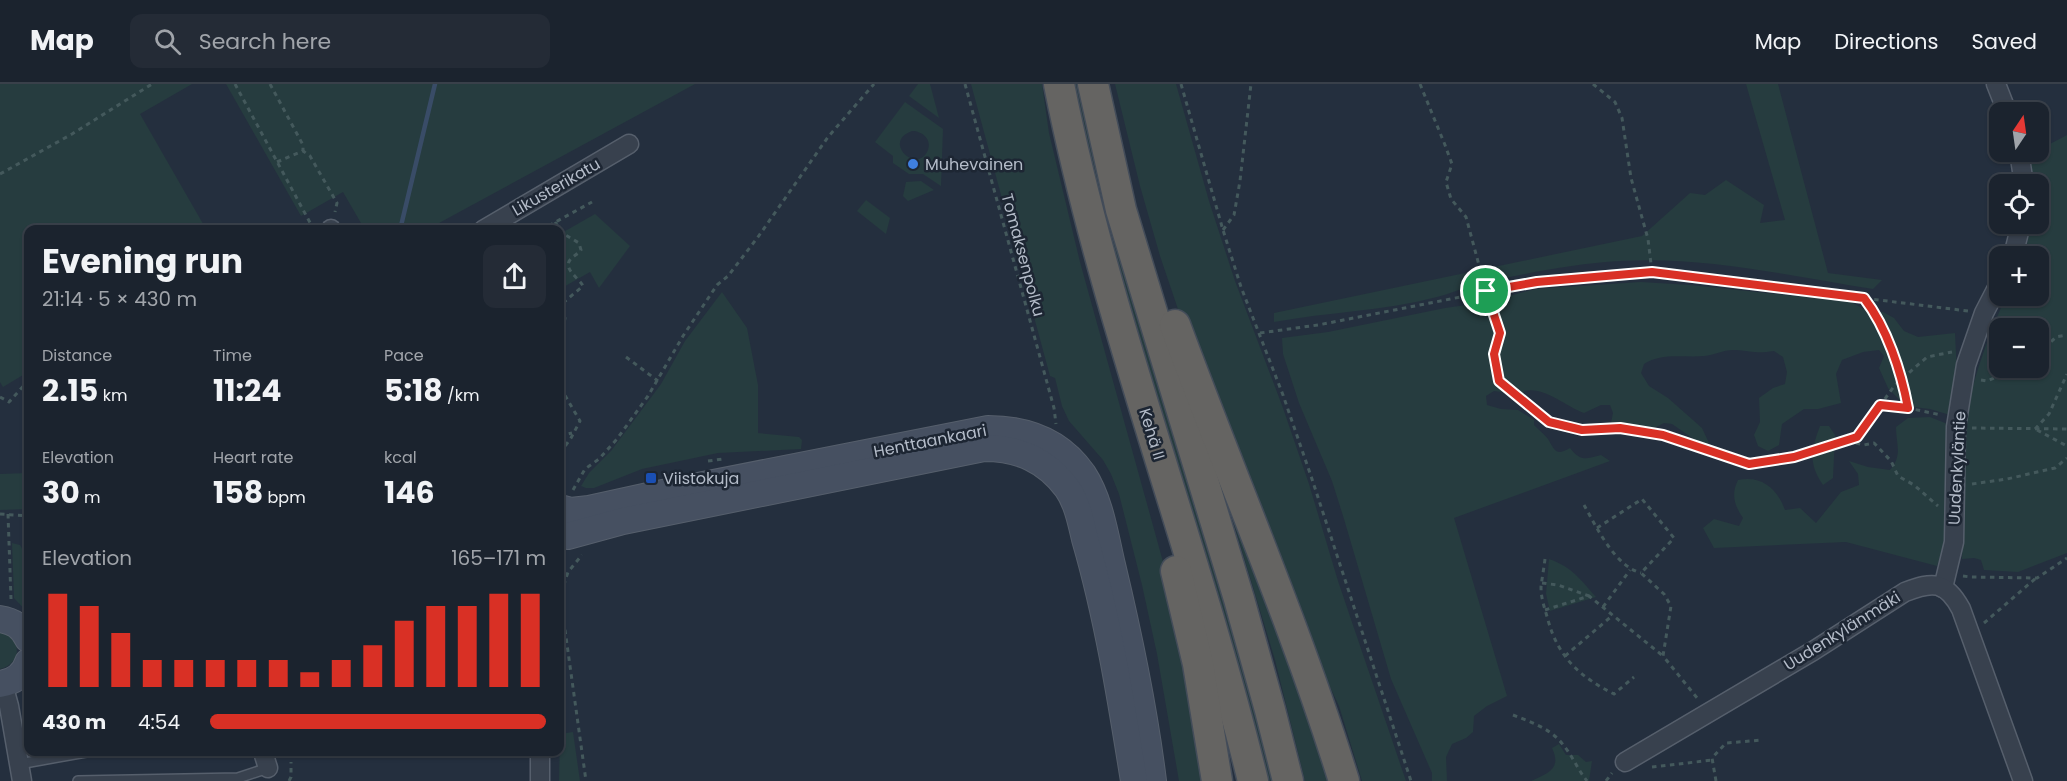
<!DOCTYPE html>
<html lang="en">
<head>
<meta charset="utf-8">
<style>
	body { margin:0; font-family:Poppins,sans-serif; background:#242b36; color:#f1f3f6; height:100vh; display:flex; flex-direction:column; font-size:22px; white-space:nowrap }
	* { box-sizing:border-box; margin:0 }
	p { font-size:20px; color:#a0a4aa }
	.icon { flex:none; width:33px; height:33px; fill:none; stroke:currentColor; stroke-width:2; stroke-linecap:round; stroke-linejoin:round }
	.map { position:relative; flex:1; overflow:hidden }
	.sheet { position:absolute; left:24px; top:141px; width:540px; height:531px; display:flex; flex-direction:column; background:#1b232e; border-radius:12px; box-shadow:0 2px 4px #0004,0 0 0 2px #39404a }
	.sheet>* { flex:none }
	.needle { width:39px; rotate:13deg }
	.tools { position:absolute; left:1989px; top:18px; display:grid; gap:12px }
	.tools a { display:grid; place-items:center; width:60px; height:60px; border-radius:12px; background:#1b232e; box-shadow:0 2px 4px #0004,0 0 0 2px #39404a; font-size:30px }
	.pin { position:absolute; display:grid; place-items:center; width:51px; height:51px; color:#fff; margin:-26px; border:3px solid #fff; border-radius:50%; box-shadow:0 2px 6px #0007 }
	.round { display:grid; place-items:center; flex:none; width:63px; height:63px; border-radius:12px; background:#242b36 }
	.summary { display:flex; align-items:center; justify-content:space-between; height:102px; padding:0 18px }
	h1 { font-size:33px; font-weight:700; line-height:45px }
	.stats { display:grid; grid-template-columns:repeat(3,1fr); gap:9px; height:102px; padding:6px 18px }
	.stats div { display:grid; align-content:center }
	.stats b { font-size:30px; font-weight:700 }
	.stats small { font-size:16px; font-weight:400 }
	.stats p { font-size:16px }
	.chart { height:168px; padding:12px 18px }
	.chart p { display:flex; justify-content:space-between }
	.chart svg { width:100%; height:108px; margin-top:6px; stroke:#d93025; stroke-width:6 }
	ul { padding:0 18px; list-style:none; font-size:20px }
	li { display:grid; grid-template-columns:96px 72px 1fr; align-items:center; height:45px }
	li i { height:15px; border-radius:8px; background:#d93025 }
	header { display:flex; align-items:center; gap:36px; box-sizing:border-box; height:84px; padding:0 30px; background:#1b232e; border-bottom:2px solid #39404a }
	header strong { font-size:28px }
	nav { display:flex; gap:33px; margin-inline-start:auto; font-size:21px }
	.search { width:420px; height:54px; background:#242b36; display:flex; align-items:center; gap:15px; box-sizing:border-box; padding:0 21px; border-radius:12px; color:#a0a4aa; font-size:22px }
	.map>svg:first-child { display:block }
	.green { fill:#263c3f; fill-rule:evenodd }
	.lines { fill:none; stroke-linecap:round; stroke-linejoin:round }
	.stream { stroke:#394c67; stroke-width:4.5 }
	.service-casing { stroke:#565f6c; stroke-width:12 }
	.minor-casing { stroke:#565f6c; stroke-width:21 }
	.secondary-casing { stroke:#565f6c; stroke-width:28 }
	.trunk-casing { stroke:#434c59; stroke-width:33 }
	.path { stroke:#44595c; stroke-width:3; stroke-dasharray:4.5 4.5; stroke-linecap:butt }
	.service { stroke:#38414e; stroke-width:9 }
	.minor { stroke:#38414e; stroke-width:18 }
	.secondary { stroke:#465061; stroke-width:26 }
	.trunk { stroke:#656462; stroke-width:30 }
	.route-casing { stroke:#fff; stroke-width:12 }
	.route { stroke:#d93025; stroke-width:8 }
	.shop-dot { fill:#3f7fe0; stroke:#1d2633; stroke-width:2 }
	.transit-dot { fill:#1a4fb4; stroke:#1d2633; stroke-width:2 }
	.labels { text-anchor:middle; dominant-baseline:central; stroke-width:5; stroke-linejoin:round; paint-order:stroke }
	.poi-label { font-size:16px; fill:#b4bcc9; stroke:#1d2633; text-anchor:start }
	.street-label { font-size:16px; fill:#b4bcc9; stroke:#1d2633 }
</style>
</head>
<body>
<header>
<strong>Map</strong>
<div class="search"><svg class="icon" aria-label="search" viewBox="0 0 24 24"><circle cx="10" cy="10" r="6"/><path d="M15 15l6 6"/></svg>Search here</div>
<nav><a>Map</a><a>Directions</a><a>Saved</a></nav>
</header>
<div class="map">
<svg width="2067" height="697" viewBox="0 0 2067 697">
	<rect width="100%" height="100%" fill="#242f3e"/>
	<g class="green">
		<polygon points="0,0 192,0 140,30 206,145 28,146 28,288 3,303 0,298"/>
		<polygon points="226,0 695,0 428,145 365,146 343,108 301,132"/>
		<polygon points="918,0 930,0 939,34 909,12"/>
		<polygon points="971,0 1042,0 1049,49 1080,178 1175,521 1207,697 1179,697 1157,570 1142,501 1119,410 1111,390 1103,376 1069,337 1062,322 1055,294 1050,292"/>
		<polygon points="1073,0 1080,0 1274,697 1267,697 1113,173"/>
		<polygon points="1115,0 1176,0 1209,117 1235,197 1283,324 1309,400 1338,497 1406,697 1362,697 1339,622 1305,550 1182,237 1160,172 1140,102"/>
		<path d="M1746,0H1778L1828,189L1882,196L1873,205C1790,192 1705,172 1620,177C1570,180 1520,190 1472,202C1460,205 1449,210 1437,213C1384,227 1328,228 1274,238V229L1642,152L1690,109L1705,111L1726,96L1764,121L1760,139L1785,136Z"/>
		<path d="M905,18L943,45L941,102L923,90H909L893,79V72L875,58ZM912,47C922,47 932,55 928,66C918,91 881,58 912,47Z"/>
		<path d="M2067,51V469L2018,488L1984,486L1981,476L1974,474L1962,475C1964,434 1962,394 1964,354C1968,304 1987,256 2006,212H2038V172H2022L2027,161L2030,140H2038V100H2032L2029,71ZM2000,244H2038V284H2000Z"/>
		<polygon points="921,97 934,106 908,117 903,112 906,98"/>
		<polygon points="866,116 890,134 886,150 857,127"/>
		<polygon points="595,130 630,162 599,204 590,188 560,205 560,150"/>
		<path d="M1641,198L1690,201L1851,218L1869,228H1883L1894,234L1904,247L1918,253L1955,249L1957,290L1950,331L1930,325L1905,322L1888,304L1879,284L1884,272L1879,266L1863,268L1842,276L1836,290L1841,319L1818,325H1804L1782,340L1779,361L1768,367L1758,362L1754,351L1760,338L1759,314L1773,304L1785,300L1787,288L1783,273L1774,267C1756,270 1752,267 1736,266C1724,265 1715,271 1704,272C1683,274 1662,268 1644,280L1641,289L1649,302L1668,314L1702,344L1709,359L1704,362L1672,340L1664,339L1654,344L1642,345L1627,340L1611,339L1613,329L1610,321H1601L1584,329C1565,322 1544,302 1524,307L1523,311L1494,307L1486,312L1487,321L1501,325L1518,326L1534,336V341C1538,345 1544,350 1548,355C1555,367 1556,372 1570,364C1581,378 1586,375 1601,371L1610,377L1454,434L1507,612L1487,622L1474,632L1473,648L1466,654L1452,660L1446,673L1447,697H1432V689L1391,595L1344,435L1332,397L1299,319L1283,270L1282,254L1328,248L1445,224L1481,219L1536,205Z"/>
		<polygon points="722,208 747,244 758,301 758,349 799,353 802,356 801,365 718,369 642,385 594,404 586,404 581,402 589,389 611,367 661,300 685,257"/>
		<path d="M1930,333L1950,341C1948,385 1953,441 1937,482L1846,458L1714,464L1703,444L1714,435L1739,442L1743,434C1734,421 1731,410 1738,396C1761,391 1777,404 1785,426L1800,424L1816,439L1841,408L1859,401L1858,390L1849,377L1868,383L1890,386C1903,371 1896,361 1896,343L1908,334Z"/>
		<path d="M1820,342H1829L1835,351L1833,394L1823,401C1808,379 1811,366 1820,342Z"/>
		<polygon points="1215,378 1335,697 1305,697 1275,576"/>
		<polygon points="28,389 28,425 0,426 0,390"/>
		<path d="M12,459L20,461C28,473 23,491 24,505C25,513 29,520 28,529L14,514Z"/>
		<path d="M1549,475C1572,483 1580,495 1596,513L1550,527L1546,510Z"/>
		<path d="M0,547C22,554 23,579 0,585Z"/>
		<polygon points="573,648 580,697 559,697 560,650"/>
		<path d="M1559,660L1566,671H1578L1586,678L1592,677L1589,697H1531C1548,689 1562,685 1552,664Z"/>
	</g>
	<g class="lines">
		<polyline class="stream" points="400,146 435,0"/>
		<defs>
			<g id="service">
				<polyline points="19,680 86,668"/>
				<polyline points="78,697 238,694 268,684"/>
			</g>
			<g id="minor">
				<polyline points="1996,0 2007,28"/>
				<polyline points="2019,68 2024,100"/>
				<polyline points="331,145 331,146"/>
				<polyline points="483,146 629,60"/>
				<polyline points="2013,172 2021,140"/>
				<polyline points="1943,504 1954,458 1956,343 1966,281 1984,229 2000,198"/>
				<polyline points="3,600 9,622 22,697"/>
				<polyline points="263,668 268,684"/>
				<polyline points="540,668 540,697"/>
				<path d="M1625,678L1813,567L1905,508C1933,497 1946,497 1961,525L2023,697"/>
			</g>
			<g id="secondary">
				<path d="M560,424L571,427L589,425L653,411L988,345C1026,345 1060,357 1083,390C1100,416 1105,451 1112,481C1129,552 1144,624 1153,697"/>
				<path d="M568,452L623,437L984,364C1019,364 1046,376 1067,404C1077,418 1081,438 1085,455C1108,534 1121,616 1134,697"/>
				<path d="M0,535C14,537 22,543 28,555"/>
				<path d="M0,600C13,598 24,591 28,578"/>
			</g>
			<g id="trunk">
				<path d="M1059,0C1106,237 1196,463 1253,697"/>
				<polyline points="1093,0 1121,126 1239,515 1270,626 1288,697"/>
				<path d="M1175,241C1231,393 1296,542 1344,697"/>
				<polyline points="1176,487 1198,580 1217,697"/>
			</g>
		</defs>
		<use href="#service" class="service-casing"/>
		<use href="#minor" class="minor-casing"/>
		<use href="#secondary" class="secondary-casing"/>
		<use href="#trunk" class="trunk-casing"/>
		<g class="path">
			<polyline points="235,0 314,146"/>
			<polyline points="270,0 303,61 303,67"/>
			<polyline points="965,0 1054,324 1056,340"/>
			<polyline points="1181,0 1223,146 1241,203 1283,311 1311,392 1411,697"/>
			<polyline points="1420,0 1445,61 1452,80 1446,98 1451,115 1466,133 1486,207 1501,249 1494,270 1499,297 1549,338 1582,346 1620,344 1663,351 1749,380 1794,373 1857,353 1895,301 1927,273 1952,268"/>
			<polyline points="1593,0 1615,18 1622,34 1631,94 1648,155 1652,188"/>
			<polyline points="277,78 303,67 310,72 337,119 335,128"/>
			<polyline points="0,90 72,50 152,0"/>
			<path d="M555,138L562,149L579,159L581,166C578,170 573,172 570,176C563,185 579,194 583,202L564,218L560,233"/>
			<polyline points="541,146 592,118"/>
			<polyline points="1223,146 1234,131 1240,97 1251,0"/>
			<path d="M1864,214C1887,244 1902,287 1908,324"/>
			<polyline points="1260,249 1318,241 1537,198 1652,188 1968,227"/>
			<polyline points="560,255 562,251 565,234 561,230"/>
			<polyline points="2038,270 2056,253 2067,251"/>
			<polyline points="626,273 658,297"/>
			<polyline points="1981,296 1987,297 2019,284"/>
			<polyline points="0,313 9,318 28,297"/>
			<polyline points="1880,321 1908,324 1941,331"/>
			<polyline points="1972,344 2067,345"/>
			<polyline points="2035,345 2049,330 2067,290"/>
			<polyline points="2037,346 2067,362"/>
			<polyline points="560,352 572,349"/>
			<polyline points="1847,357 1864,361 1874,359 1891,377 1898,392 1914,401 1938,422"/>
			<polyline points="560,369 571,354 580,337 563,308"/>
			<polyline points="708,377 723,375"/>
			<polyline points="1972,400 2007,395 2055,384 2067,374"/>
			<polyline points="573,406 585,385 599,375 617,355 648,312 683,252 717,201 728,192 758,153 828,53 874,0"/>
			<path d="M1584,421C1597,444 1615,482 1641,489"/>
			<polyline points="0,430 28,432"/>
			<polyline points="8,430 11,515"/>
			<polyline points="1597,444 1642,415 1674,454 1641,489 1664,510 1671,522 1663,572 1698,615"/>
			<path d="M1545,475C1544,484 1542,494 1541,503C1541,515 1545,525 1548,536C1558,573 1580,593 1614,610L1634,593"/>
			<polyline points="1963,492 1970,493 2037,494 2067,474"/>
			<polyline points="1542,499 1558,501 1589,512"/>
			<polyline points="560,510 586,697"/>
			<polyline points="561,510 568,488 582,471"/>
			<polyline points="1603,523 1630,486"/>
			<polyline points="1545,526 1589,512 1663,572"/>
			<polyline points="1984,539 2036,494"/>
			<polyline points="1565,572 1613,531"/>
			<path d="M1513,631C1531,638 1552,645 1564,662C1573,673 1578,686 1587,697"/>
			<polyline points="1652,683 1713,676"/>
			<polyline points="289,697 291,693 291,678"/>
			<polyline points="1606,697 1612,689"/>
			<polyline points="1716,697 1712,674 1726,659 1762,656"/>
		</g>
		<use href="#service" class="service"/>
		<use href="#minor" class="minor"/>
		<use href="#secondary" class="secondary"/>
		<use href="#trunk" class="trunk"/>
	</g>
	<g class="lines">
		<defs>
			<path id="route" d="M1652,188L1864,214C1887,244 1901,287 1908,324L1880,321L1857,353L1794,373L1749,380L1663,351L1620,344L1582,346L1549,338L1499,297L1494,270L1500,249L1486,207L1537,198Z"/>
		</defs>
		<use href="#route" class="route-casing"/>
		<use href="#route" class="route"/>
	</g>
	<circle class="shop-dot" cx="913" cy="80" r="6"/>
	<rect class="transit-dot" x="645" y="388" width="12" height="12" rx="3"/>
	<g class="labels">
		<g class="poi-label">
			<text x="925" y="80">Muhevainen</text>
			<text x="663" y="394">Viistokuja</text>
		</g>
		<g class="street-label">
			<text transform="translate(556 103) rotate(-30)">Likusterikatu</text>
			<text transform="translate(1023 171) rotate(75)">Tomaksenpolku</text>
			<text transform="translate(1152 350) rotate(73)">Kehä II</text>
			<text transform="translate(930 357) rotate(-11)">Henttaankaari</text>
			<text transform="translate(1957 384) rotate(-87)">Uudenkyläntie</text>
			<text transform="translate(1842 547) rotate(-32)">Uudenkylänmäki</text>
		</g>
	</g>
</svg>
<div class="tools">
<a><svg class="needle" viewBox="-14 -14 28 28"><path d="M0-13l5 13h-10z" fill="#e53935"/><path d="M0 13l5-13h-10z" fill="#a0a4aa"/></svg></a>
<a><svg class="icon" aria-label="locate" viewBox="0 0 24 24"><circle cx="12" cy="12" r="6"/><path d="M12 2v4M12 18v4M2 12h4M18 12h4"/></svg></a>
<a>+</a>
<a>−</a>
</div>
<div class="pin" style="left:1486px;top:207px;background:#1e9e55"><svg class="icon" aria-label="arrive" viewBox="0 0 24 24"><path d="M6 21V4h12l-3 4 3 4H6"/></svg></div>
<section class="sheet">
<div class="summary"><div><h1>Evening run</h1><p>21:14 · 5 × 430 m</p></div><a class="round"><svg class="icon" aria-label="share" viewBox="0 0 24 24"><path d="M12 15V3M7 8l5-5 5 5M5 13v7h14v-7"/></svg></a></div>
<div class="stats">
<div><p>Distance</p><b>2.15<small> km</small></b></div>
<div><p>Time</p><b>11:24</b></div>
<div><p>Pace</p><b>5:18<small> /km</small></b></div>
</div>
<div class="stats">
<div><p>Elevation</p><b>30<small> m</small></b></div>
<div><p>Heart rate</p><b>158<small> bpm</small></b></div>
<div><p>kcal</p><b>146</b></div>
</div>
<div class="chart"><p><span>Elevation</span>165–171 m</p>
<svg viewBox="0 0 160 44" preserveAspectRatio="none"><path d="M5 44V6M15 44V11M25 44V22M35 44V33M45 44V33M55 44V33M65 44V33M75 44V33M85 44V38M95 44V33M105 44V27M115 44V17M125 44V11M135 44V11M145 44V6M155 44V6"/></svg>
</div>
<ul>
<li><b>430 m</b>4:54<i style="width:100%"></i></li>
</ul>
</section>
</div>
</body>
</html>
